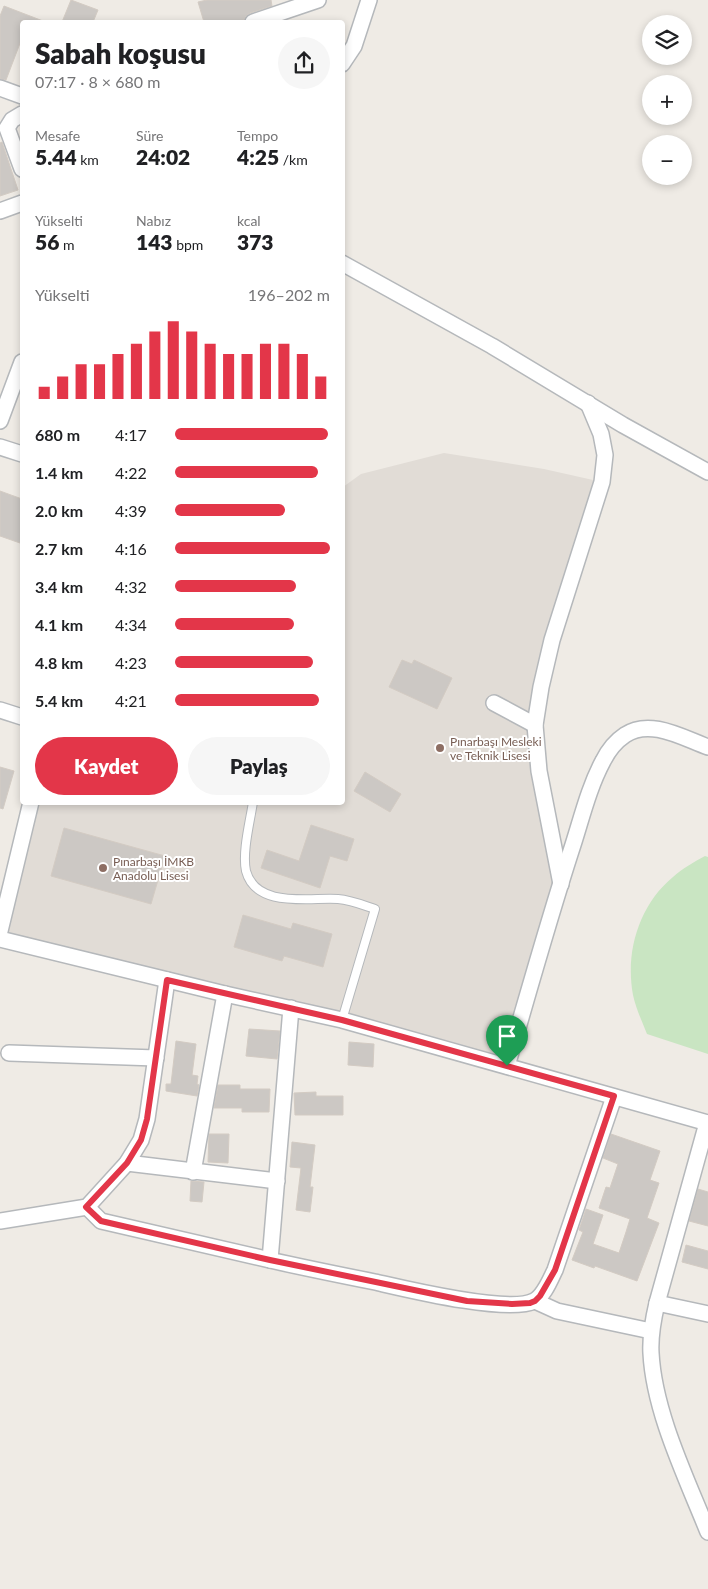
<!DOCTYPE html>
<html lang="tr">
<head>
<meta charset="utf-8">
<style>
	body { margin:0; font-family:Lato,sans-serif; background:#f6f6f6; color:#202124; height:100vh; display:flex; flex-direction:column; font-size:19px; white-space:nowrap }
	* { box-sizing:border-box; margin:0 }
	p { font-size:16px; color:#757577 }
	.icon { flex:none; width:28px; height:28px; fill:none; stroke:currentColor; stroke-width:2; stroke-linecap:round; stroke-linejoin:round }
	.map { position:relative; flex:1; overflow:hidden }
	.panel { position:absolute; left:20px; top:20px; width:325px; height:785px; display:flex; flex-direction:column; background:#fff; border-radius:5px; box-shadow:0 2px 8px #0003 }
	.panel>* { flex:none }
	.fabs { position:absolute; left:642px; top:15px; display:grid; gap:10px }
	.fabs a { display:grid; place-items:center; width:50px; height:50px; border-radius:50%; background:#fff; box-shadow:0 2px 8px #0003; font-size:25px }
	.pin { position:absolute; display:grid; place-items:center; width:42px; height:42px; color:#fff; margin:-51px -21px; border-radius:50% 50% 50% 0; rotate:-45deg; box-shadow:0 0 5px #0007 }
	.pin .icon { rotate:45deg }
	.round { display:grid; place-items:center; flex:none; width:52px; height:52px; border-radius:26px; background:#f6f6f6 }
	.overview { display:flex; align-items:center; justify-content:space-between; height:85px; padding:0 15px }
	h1 { font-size:28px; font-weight:800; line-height:38px }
	.stats { display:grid; grid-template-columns:repeat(3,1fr); gap:8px; height:85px; padding:5px 15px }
	.stats div { display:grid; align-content:center }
	.stats b { font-size:21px; font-weight:800 }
	.stats small { font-size:14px; font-weight:400 }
	.stats p { font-size:14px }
	.chart { height:140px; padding:10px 15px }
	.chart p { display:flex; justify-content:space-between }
	.chart svg { width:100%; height:90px; margin-top:5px; stroke:#e33649; stroke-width:6 }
	.button { display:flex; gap:10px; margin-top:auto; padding:10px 15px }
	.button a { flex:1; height:58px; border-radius:30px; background:#e33649; color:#fff; font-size:20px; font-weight:800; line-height:58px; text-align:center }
	.button a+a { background:#f6f6f6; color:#202124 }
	ul { padding:0 15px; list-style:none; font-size:16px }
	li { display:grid; grid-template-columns:80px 60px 1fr; align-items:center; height:38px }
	li i { height:12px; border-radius:6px; background:#e33649 }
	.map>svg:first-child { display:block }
	.education { fill:#e1dcd6 }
	.green { fill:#c9e5c2 }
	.building { fill:#ccc8c4; stroke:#d3cbc3 }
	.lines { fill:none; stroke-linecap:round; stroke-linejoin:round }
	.lane-casing { stroke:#b5b8bb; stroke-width:10 }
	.street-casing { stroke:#b5b8bb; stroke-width:18 }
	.lane { stroke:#fff; stroke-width:8 }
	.street { stroke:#fff; stroke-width:15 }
	.route-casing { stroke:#fff; stroke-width:10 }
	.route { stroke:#e33649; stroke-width:6 }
	.education-dot { fill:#8d6e63; stroke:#fff; stroke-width:2 }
	.labels { text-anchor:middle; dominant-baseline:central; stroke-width:4; stroke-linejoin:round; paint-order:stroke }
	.education-label { font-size:12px; fill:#785e54; stroke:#fff; text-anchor:start }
</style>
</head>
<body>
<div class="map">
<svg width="708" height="1589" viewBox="0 0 708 1589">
	<rect width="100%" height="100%" fill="#efebe5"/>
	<polygon class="education" points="444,453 544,469 602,482 535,725 561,884 507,1066 0,939 31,803 185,802 195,805 196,802 342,802 343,487 361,474"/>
	<path class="green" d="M705,856L708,857V1054L647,1034C642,1021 636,1009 633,995C625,952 639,905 673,877C683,868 694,862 705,856Z"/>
	<g class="building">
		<polygon points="71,0 98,10 93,22 62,22"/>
		<polygon points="207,0 271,0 272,6 250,13 246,16 244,20 236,22 204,22 198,2"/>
		<polygon points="4,6 43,21 22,22 22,38 6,80 0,79 0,16"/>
		<polygon points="2,142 18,190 0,196 0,143"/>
		<polygon points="0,491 22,499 22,537 20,543 0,536"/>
		<polygon points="402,660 412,664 414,660 452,678 437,709 389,687"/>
		<polygon points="0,767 14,771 3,809 0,808"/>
		<polygon points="365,772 401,794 390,812 354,791"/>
		<polygon points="311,825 354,839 347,861 330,856 320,888 261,868 267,850 299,861"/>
		<polygon points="64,828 165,856 151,904 51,876"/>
		<polygon points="243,915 291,929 293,923 332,934 323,967 284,956 282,961 234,947"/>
		<polygon points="249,1029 280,1031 277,1059 246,1056"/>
		<polygon points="176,1041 196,1044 192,1075 198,1076 197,1084 199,1085 197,1096 166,1091 166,1084 171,1084"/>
		<polygon points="349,1042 374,1044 373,1067 348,1065"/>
		<polygon points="218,1085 240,1085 240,1089 270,1089 269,1112 242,1112 242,1108 214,1108"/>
		<polygon points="316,1092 316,1096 343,1096 343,1115 295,1115 294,1093"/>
		<polygon points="209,1134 229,1134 228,1163 208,1162"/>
		<polygon points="611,1134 660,1151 650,1180 659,1183 647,1218 659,1223 637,1281 595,1266 594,1268 572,1260 583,1232 579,1230 586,1209 603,1215 593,1244 619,1253 626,1232 630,1219 599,1208 606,1187 610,1188 618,1164 603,1158"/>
		<polygon points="292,1142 315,1145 310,1187 313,1187 310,1212 296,1210 301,1168 290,1167"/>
		<polygon points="191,1181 204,1182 202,1202 190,1201"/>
		<polygon points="698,1189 708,1192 708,1226 689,1221"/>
		<polygon points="686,1245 708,1251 708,1269 682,1262"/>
	</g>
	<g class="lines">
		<defs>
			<path id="lane" d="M253,802C250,822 242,852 246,871C256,909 311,897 338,899C351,900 363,905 375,909L342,1020"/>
			<g id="street">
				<polyline points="253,22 318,0"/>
				<polyline points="342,64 354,46 369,0"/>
				<polyline points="0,88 22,96"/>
				<polyline points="22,114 12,120 7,128 22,169"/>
				<polyline points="0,211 22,203"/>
				<polyline points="342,263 492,346 623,425 708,472"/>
				<polyline points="0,421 22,362"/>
				<polyline points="0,447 22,454"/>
				<polyline points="494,703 535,725"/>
				<polyline points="0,710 22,717"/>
				<polyline points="561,884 539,771 535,725 541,687 552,640 602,482 605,455 601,434 588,403"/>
				<polyline points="0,931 31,802"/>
				<polyline points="0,939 225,994 342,1020 708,1123"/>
				<path d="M291,1008L270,1260C305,1268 340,1275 375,1282C406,1289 508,1314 534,1301C544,1296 550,1280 555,1270L614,1097"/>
				<polyline points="9,1053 156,1058"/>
				<path d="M507,1066C528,994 548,922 571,851C581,821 588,789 603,761C608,751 616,741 625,735C650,718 683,738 708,747"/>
				<path d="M707,1123L657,1303C653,1320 650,1336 651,1353C654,1412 686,1477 708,1532"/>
				<polyline points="127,1163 277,1181"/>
				<polyline points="193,1172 225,994"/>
				<polyline points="87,1207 101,1221 270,1260"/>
				<polyline points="0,1221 87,1207 127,1163 141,1140 147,1119 167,980"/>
				<polyline points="535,1301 557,1311 651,1331"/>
				<polyline points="657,1303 708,1314"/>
			</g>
		</defs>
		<use href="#lane" class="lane-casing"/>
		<use href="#street" class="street-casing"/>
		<use href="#lane" class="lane"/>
		<use href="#street" class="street"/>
	</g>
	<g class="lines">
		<defs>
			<polygon id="route" points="167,980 342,1020 614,1096 555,1270 540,1296 535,1301 530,1303 512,1304 467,1301 270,1260 101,1221 86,1207 127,1163 141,1140 147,1119"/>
		</defs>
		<use href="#route" class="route-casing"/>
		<use href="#route" class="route"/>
	</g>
	<g class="education-dot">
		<circle cx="440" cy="748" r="5"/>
		<circle cx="103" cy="868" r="5"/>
	</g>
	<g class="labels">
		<g class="education-label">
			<text x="450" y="741">Pınarbaşı Mesleki<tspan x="450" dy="14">ve Teknik Lisesi</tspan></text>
			<text x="113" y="861">Pınarbaşı İMKB<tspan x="113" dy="14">Anadolu Lisesi</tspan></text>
		</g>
	</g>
</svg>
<div class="fabs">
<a><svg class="icon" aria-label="layers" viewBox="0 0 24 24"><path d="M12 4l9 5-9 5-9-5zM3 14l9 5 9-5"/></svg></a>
<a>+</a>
<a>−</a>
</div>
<div class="pin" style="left:507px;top:1066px;background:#1e9e55"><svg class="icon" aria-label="arrive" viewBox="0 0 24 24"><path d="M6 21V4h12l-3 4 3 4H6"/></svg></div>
<section class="panel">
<div class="overview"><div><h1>Sabah koşusu</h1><p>07:17 · 8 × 680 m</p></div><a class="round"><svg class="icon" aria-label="share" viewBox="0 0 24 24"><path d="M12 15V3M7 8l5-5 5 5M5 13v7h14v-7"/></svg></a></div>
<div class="stats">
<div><p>Mesafe</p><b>5.44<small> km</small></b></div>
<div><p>Süre</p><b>24:02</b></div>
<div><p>Tempo</p><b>4:25<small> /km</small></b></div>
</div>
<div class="stats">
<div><p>Yükselti</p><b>56<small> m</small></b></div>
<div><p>Nabız</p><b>143<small> bpm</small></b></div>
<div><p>kcal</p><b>373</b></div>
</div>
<div class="chart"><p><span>Yükselti</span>196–202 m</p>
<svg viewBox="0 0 160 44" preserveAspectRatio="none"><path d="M5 44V38M15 44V33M25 44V27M35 44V27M45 44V22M55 44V17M65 44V11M75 44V6M85 44V11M95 44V17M105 44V22M115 44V22M125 44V17M135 44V17M145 44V22M155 44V33"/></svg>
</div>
<ul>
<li><b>680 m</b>4:17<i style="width:99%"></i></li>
<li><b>1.4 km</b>4:22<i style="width:92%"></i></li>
<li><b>2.0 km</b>4:39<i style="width:71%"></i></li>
<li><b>2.7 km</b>4:16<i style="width:100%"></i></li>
<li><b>3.4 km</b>4:32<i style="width:78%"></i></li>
<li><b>4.1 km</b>4:34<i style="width:77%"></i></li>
<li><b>4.8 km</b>4:23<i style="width:89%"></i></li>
<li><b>5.4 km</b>4:21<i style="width:93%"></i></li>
</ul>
<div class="button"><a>Kaydet</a><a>Paylaş</a></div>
</section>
</div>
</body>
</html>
